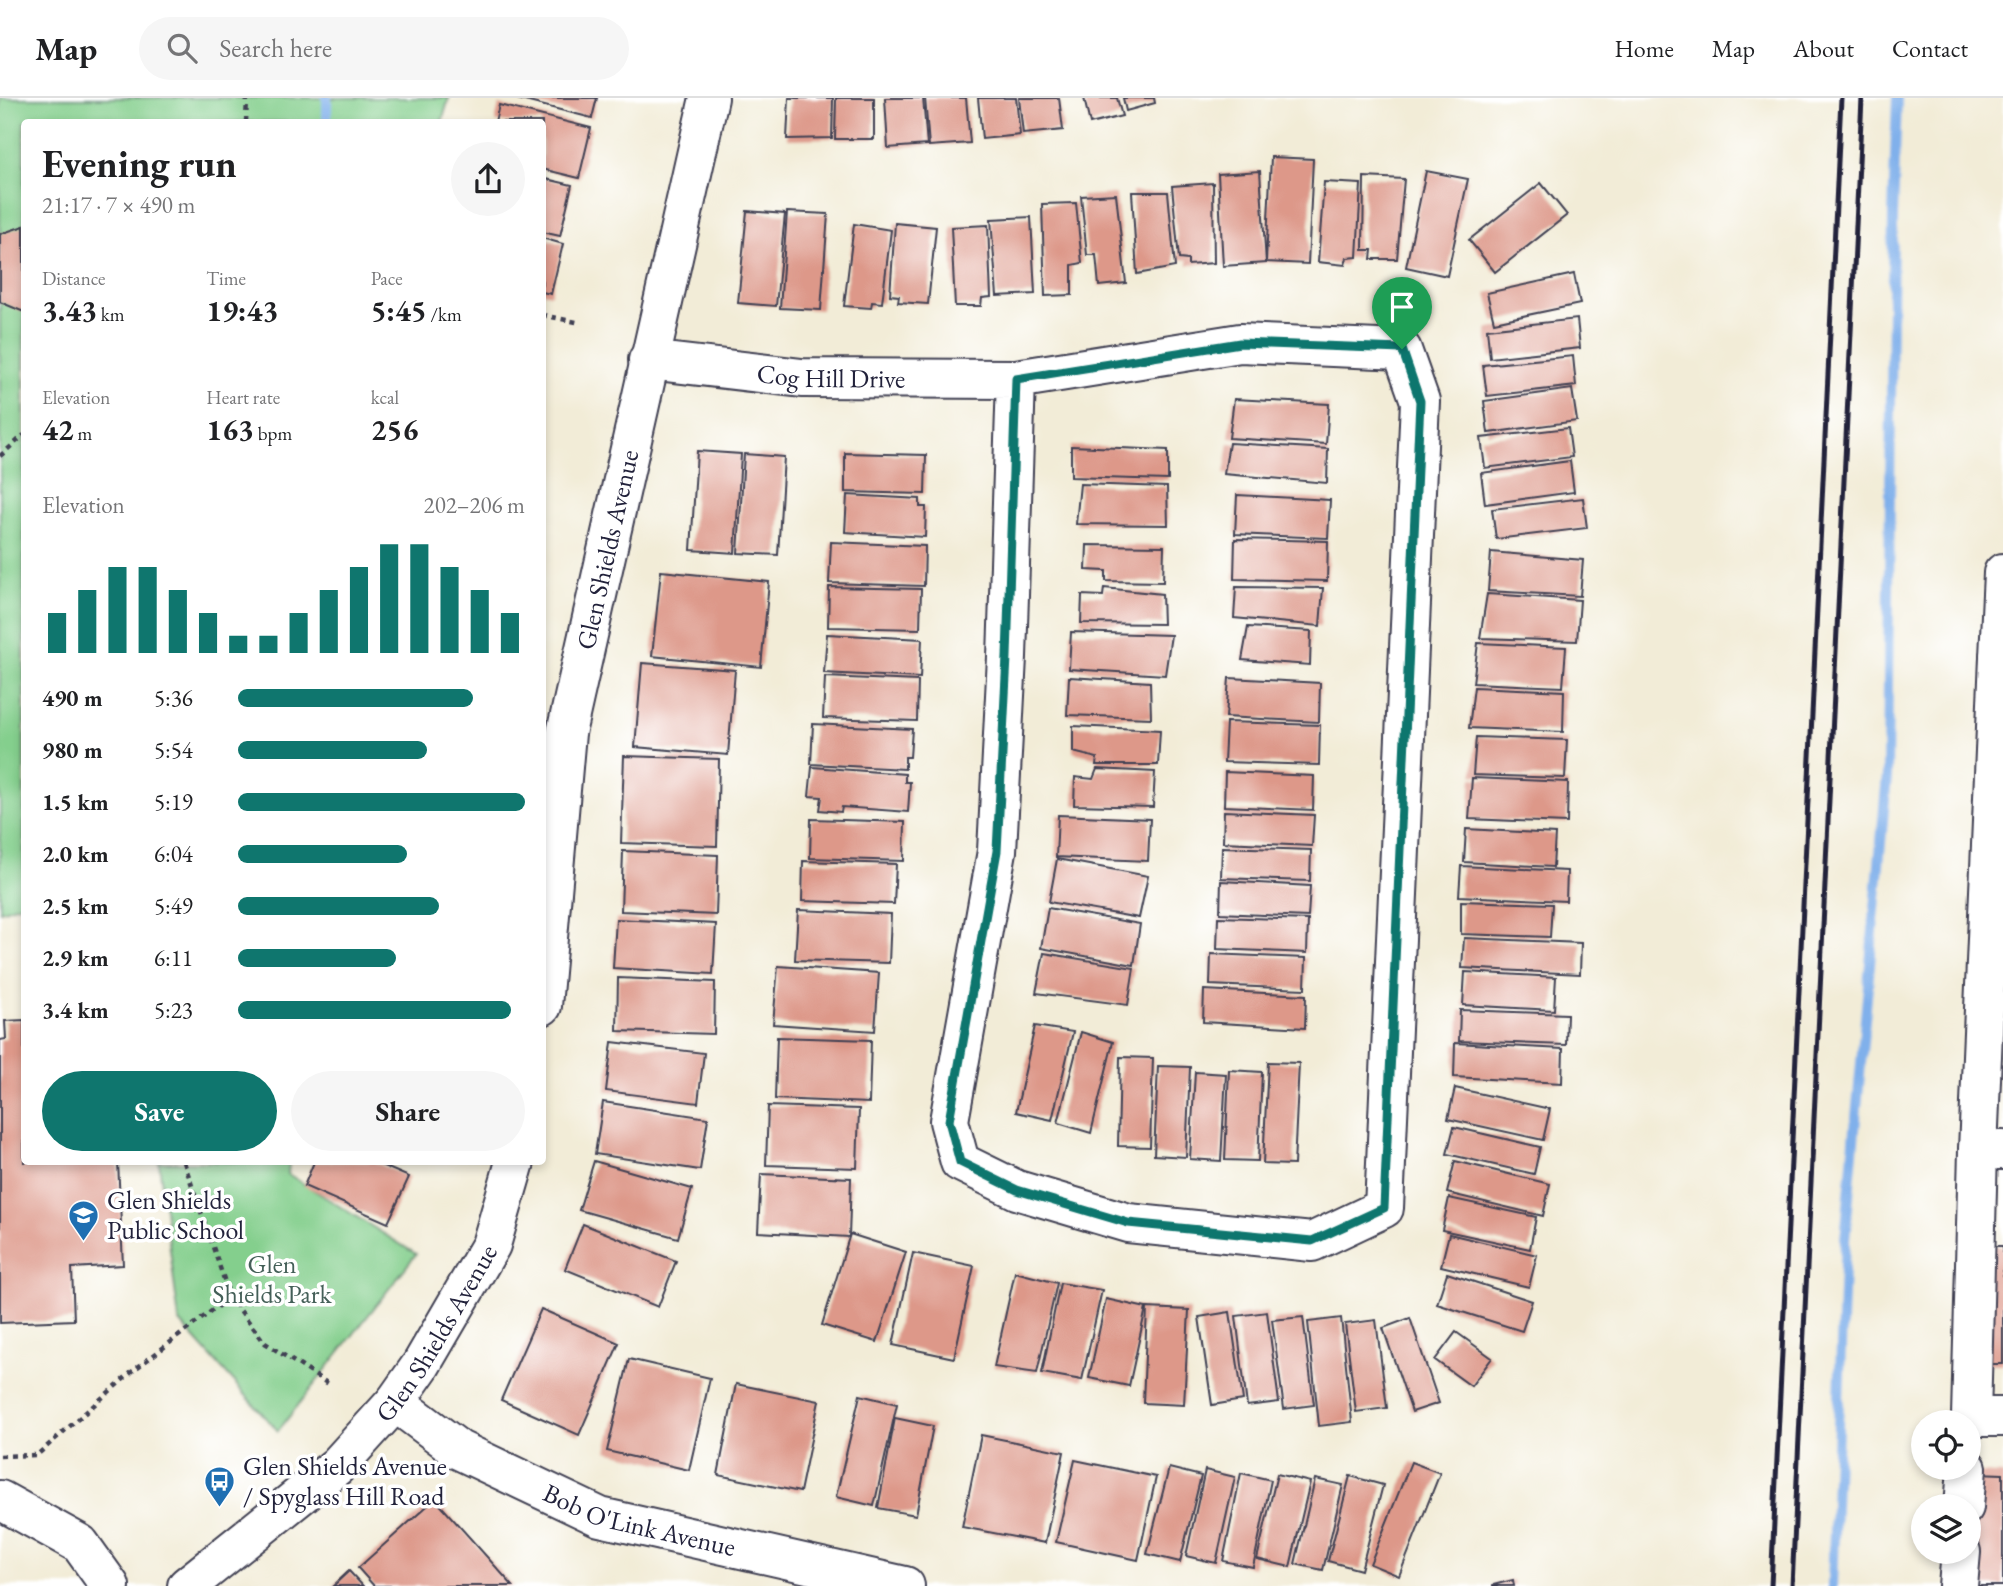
<!DOCTYPE html>
<html lang="en">
<head>
<meta charset="utf-8">
<style>
	body { margin:0; font-family:"EB Garamond",serif; background:#f6f6f6; color:#202124; height:100vh; display:flex; flex-direction:column; font-size:26px; white-space:nowrap }
	* { box-sizing:border-box; margin:0 }
	p { font-size:23px; color:#757577 }
	.icon { flex:none; width:38px; height:38px; fill:none; stroke:currentColor; stroke-width:2; stroke-linecap:round; stroke-linejoin:round }
	.map { position:relative; flex:1; overflow:hidden }
	.panel { position:absolute; left:21px; top:21px; width:525px; height:1046px; display:flex; flex-direction:column; background:#fff; border-radius:7px; box-shadow:0 4px 10px #0003 }
	.panel>* { flex:none }
	.fabs { position:absolute; left:1911px; top:1312px; display:grid; gap:14px }
	.fabs a { display:grid; place-items:center; width:70px; height:70px; border-radius:50%; background:#fff; box-shadow:0 4px 10px #0003; font-size:35px }
	.pin { position:absolute; display:grid; place-items:center; width:60px; height:60px; color:#fff; margin:-72px -30px; border-radius:50% 50% 50% 0; rotate:-45deg; box-shadow:0 0 7px #0007 }
	.pin .icon { rotate:45deg }
	.round { display:grid; place-items:center; flex:none; width:74px; height:74px; border-radius:37px; background:#f6f6f6 }
	.overview { display:flex; align-items:center; justify-content:space-between; height:119px; padding:0 21px }
	h1 { font-size:38px; font-weight:700; line-height:52px }
	.metrics { display:grid; grid-template-columns:repeat(3,1fr); gap:10px; height:119px; padding:7px 21px }
	.metrics div { display:grid; align-content:center }
	.metrics b { font-size:30px; font-weight:700 }
	.metrics small { font-size:19px; font-weight:400 }
	.metrics p { font-size:19px }
	.chart { height:196px; padding:14px 21px }
	.chart p { display:flex; justify-content:space-between }
	.chart svg { width:100%; height:126px; margin-top:7px; stroke:#0f766e; stroke-width:6 }
	.cta { display:flex; gap:14px; margin-top:auto; padding:14px 21px }
	.cta a { flex:1; height:80px; border-radius:42px; background:#0f766e; color:#fff; font-size:28px; font-weight:700; line-height:80px; text-align:center }
	.cta a+a { background:#f6f6f6; color:#202124 }
	ul { padding:0 21px; list-style:none; font-size:23px }
	li { display:grid; grid-template-columns:112px 84px 1fr; align-items:center; height:52px }
	li i { height:18px; border-radius:9px; background:#0f766e }
	header { display:flex; align-items:center; gap:42px; box-sizing:border-box; height:98px; padding:0 35px; background:#fff; border-bottom:2px solid #e0e0e0 }
	header strong { font-size:33px }
	nav { display:flex; gap:38px; margin-inline-start:auto; font-size:24px }
	.search { width:490px; height:63px; background:#f6f6f6; display:flex; align-items:center; gap:18px; box-sizing:border-box; padding:0 24px; border-radius:38px; color:#757577; font-size:26px }
	.map>svg:first-child { display:block }
	.green { fill:#84cf8d; stroke:#537864; stroke-width:2 }
	.lines { fill:none; stroke-linecap:round; stroke-linejoin:round }
	.stream { stroke:#80b0eb; stroke-width:10 }
	.building { fill:#dd9889 }
	.minor-casing { stroke:#414052; stroke-width:42 }
	.path { stroke:#414052; stroke-width:4.5; stroke-dasharray:5 5; stroke-linecap:butt }
	.minor { stroke:#fff; stroke-width:38 }
	.rail { stroke:#22223b; stroke-width:5 }
	.route-casing { stroke:#fff; stroke-width:14 }
	.route { stroke:#0f766e; stroke-width:9 }
	.labels { text-anchor:middle; dominant-baseline:central; stroke-width:7; stroke-linejoin:round; paint-order:stroke }
	.street-label { font-size:26px; fill:#22223b; stroke:#fff }
	.poi-label { font-size:26px; fill:#22223b; stroke:#fff; text-anchor:start }
	.park-label { font-size:26px; fill:#445f58; stroke:#fff }
</style>
</head>
<body>
<header>
<strong>Map</strong>
<div class="search"><svg class="icon" aria-label="search" viewBox="0 0 24 24"><circle cx="10" cy="10" r="6"/><path d="M15 15l6 6"/></svg>Search here</div>
<nav><a>Home</a><a>Map</a><a>About</a><a>Contact</a></nav>
</header>
<div class="map">
<svg width="2003" height="1488" viewBox="0 0 2003 1488">
	<rect width="100%" height="100%" fill="#fff"/>
	<filter id="ink" filterUnits="userSpaceOnUse"><feTurbulence type="fractalNoise" baseFrequency=".0143" numOctaves="2"/><feDisplacementMap in="SourceGraphic" scale="14" xChannelSelector="R" yChannelSelector="G"/><feConvolveMatrix kernelMatrix="1 2 1 2 8 2 1 2 1" color-interpolation-filters="sRGB"/></filter>
	<filter id="wash" filterUnits="userSpaceOnUse"><feTurbulence type="fractalNoise" baseFrequency=".00686" numOctaves="4" result="noise"/><feDisplacementMap in="SourceGraphic" scale="28" xChannelSelector="R" yChannelSelector="G"/><feGaussianBlur stdDeviation="1.57" result="paint"/><feColorMatrix in="noise" values="0 0 0 0 0 0 0 0 0 0 0 0 0 0 0 0 0 1.4 0 .05"/><feComposite in="paint" operator="in"/></filter>
	<g filter="url(#wash)">
		<rect width="100%" height="100%" fill="#f2ecd7"/>
		<g class="green">
			<polygon points="0,0 449,0 442,24 24,24 24,805 0,813"/>
			<polygon points="159,1064 289,1064 288,1076 416,1156 278,1333 179,1223"/>
		</g>
		<g class="lines">
			<g class="stream">
				<polyline points="327,0 327,24"/>
				<polyline points="1832,1488 1845,1142 1887,678 1893,118 1897,0"/>
			</g>
		</g>
		<g id="blocks">
			<g class="building">
				<polygon points="513,0 597,0 592,20"/>
				<polygon points="789,0 833,0 832,40 787,41"/>
				<polygon points="836,0 874,0 874,41 835,41"/>
				<polygon points="885,0 923,0 927,47 888,50"/>
				<polygon points="925,0 966,0 970,45 929,48"/>
				<polygon points="978,0 1016,0 1020,37 982,41"/>
				<polygon points="1019,0 1059,0 1063,32 1023,36"/>
				<polygon points="1084,0 1117,0 1122,18 1090,26"/>
				<polygon points="1123,0 1154,0 1155,5 1126,13"/>
				<polygon points="499,7 591,30 579,80 542,71 542,24 495,24"/>
				<polygon points="1271,59 1313,61 1308,166 1266,164"/>
				<polygon points="1260,73 1266,165 1223,168 1218,76"/>
				<polygon points="1426,73 1468,81 1447,178 1406,169"/>
				<polygon points="1364,79 1404,81 1397,161 1371,161 1372,152 1363,152"/>
				<polygon points="542,80 572,87 560,138 542,134"/>
				<polygon points="1324,84 1361,86 1357,159 1347,160 1345,167 1318,164"/>
				<polygon points="1213,85 1214,165 1188,167 1188,162 1179,161 1172,88"/>
				<polygon points="1541,85 1567,117 1495,174 1469,142"/>
				<polygon points="1132,94 1168,94 1175,169 1137,176"/>
				<polygon points="1116,96 1126,185 1099,188 1096,157 1087,157 1081,98"/>
				<polygon points="1076,105 1082,165 1072,167 1072,197 1045,198 1042,106"/>
				<polygon points="747,113 785,116 776,208 738,205"/>
				<polygon points="787,114 828,116 821,212 780,210"/>
				<polygon points="1031,119 1035,196 997,198 991,121"/>
				<polygon points="895,125 936,129 928,206 898,204 899,198 890,197"/>
				<polygon points="854,126 891,132 882,205 872,204 871,210 844,208"/>
				<polygon points="988,127 991,199 982,200 981,208 955,208 951,129"/>
				<polygon points="24,128 24,214 0,204 0,136"/>
				<polygon points="542,140 563,146 551,196 542,194"/>
				<polygon points="1574,176 1580,206 1494,224 1487,195"/>
				<polygon points="1577,221 1580,250 1490,260 1487,231"/>
				<polygon points="1573,258 1576,288 1487,298 1483,267"/>
				<polygon points="1572,291 1577,323 1488,335 1484,303"/>
				<polygon points="1234,301 1329,306 1326,346 1229,340"/>
				<polygon points="1568,330 1572,359 1485,370 1481,340"/>
				<polygon points="1229,345 1328,351 1327,385 1224,376"/>
				<polygon points="1071,348 1168,352 1168,382 1071,379"/>
				<polygon points="697,353 741,356 735,455 691,452"/>
				<polygon points="845,355 926,357 925,396 845,394"/>
				<polygon points="744,356 784,359 778,457 738,455"/>
				<polygon points="1570,363 1574,394 1485,406 1481,375"/>
				<polygon points="1080,386 1167,389 1168,427 1076,426"/>
				<polygon points="847,397 920,401 920,409 926,409 925,439 845,434"/>
				<polygon points="1237,397 1330,402 1328,440 1235,436"/>
				<polygon points="1583,400 1587,430 1496,441 1492,411"/>
				<polygon points="1235,441 1328,443 1327,483 1234,481"/>
				<polygon points="831,444 925,448 924,488 829,485"/>
				<polygon points="1087,447 1164,448 1163,484 1106,483 1106,473 1086,472"/>
				<polygon points="1491,454 1583,462 1580,498 1488,493"/>
				<polygon points="661,473 769,484 761,569 652,558"/>
				<polygon points="829,489 921,491 920,531 828,529"/>
				<polygon points="1236,489 1323,490 1320,528 1234,520"/>
				<polygon points="1104,490 1162,496 1163,526 1081,525 1082,497 1103,498"/>
				<polygon points="1487,496 1580,502 1577,543 1480,540"/>
				<polygon points="1248,529 1311,533 1310,567 1242,562"/>
				<polygon points="1071,534 1171,537 1165,577 1069,571"/>
				<polygon points="827,536 922,541 920,580 824,575"/>
				<polygon points="1478,545 1566,549 1563,589 1473,585"/>
				<polygon points="642,565 735,572 728,657 635,649"/>
				<polygon points="825,579 918,583 917,623 823,620"/>
				<polygon points="1069,579 1150,584 1151,620 1067,617"/>
				<polygon points="1229,580 1320,585 1319,624 1226,619"/>
				<polygon points="1474,589 1564,593 1563,634 1469,630"/>
				<polygon points="1226,624 1320,627 1319,667 1224,664"/>
				<polygon points="813,626 912,631 910,659 905,659 905,671 811,666"/>
				<polygon points="1073,628 1160,632 1158,667 1096,667 1097,660 1073,654"/>
				<polygon points="1476,639 1567,642 1565,680 1473,677"/>
				<polygon points="624,658 719,661 717,748 621,745"/>
				<polygon points="812,669 905,676 905,684 910,684 908,714 842,709 841,714 820,712 822,699 809,698"/>
				<polygon points="1097,671 1155,674 1153,709 1074,707 1075,679 1093,681"/>
				<polygon points="1225,674 1314,678 1313,712 1224,708"/>
				<polygon points="1472,680 1568,684 1567,725 1469,721"/>
				<polygon points="1224,713 1314,717 1312,748 1223,744"/>
				<polygon points="1058,717 1150,721 1148,763 1056,759"/>
				<polygon points="811,721 905,724 904,763 810,760"/>
				<polygon points="1466,731 1555,736 1553,769 1464,764"/>
				<polygon points="1222,749 1311,752 1310,783 1221,780"/>
				<polygon points="623,753 718,757 716,817 621,813"/>
				<polygon points="1057,761 1148,778 1139,820 1049,804"/>
				<polygon points="803,763 896,766 894,806 802,803"/>
				<polygon points="1461,768 1567,773 1566,803 1459,798"/>
				<polygon points="1221,783 1310,788 1308,819 1220,815"/>
				<polygon points="1461,803 1552,806 1550,839 1461,836"/>
				<polygon points="1048,810 1140,826 1134,867 1041,850"/>
				<polygon points="798,812 891,816 889,865 795,862"/>
				<polygon points="1218,819 1308,822 1307,855 1217,851"/>
				<polygon points="616,821 716,826 713,876 613,870"/>
				<polygon points="1464,840 1581,845 1580,876 1462,870"/>
				<polygon points="1044,855 1134,870 1128,907 1036,895"/>
				<polygon points="1211,856 1306,860 1305,891 1210,887"/>
				<polygon points="778,868 879,875 875,933 773,926"/>
				<polygon points="1465,874 1556,879 1554,912 1463,907"/>
				<polygon points="618,880 715,884 714,936 617,933"/>
				<polygon points="1204,892 1306,897 1305,930 1203,924"/>
				<polygon points="1460,912 1567,916 1566,947 1459,943"/>
				<polygon points="24,922 24,1064 118,1064 123,1167 72,1170 74,1222 0,1225 0,942 6,941 5,923"/>
				<polygon points="1035,928 1073,934 1052,1022 1016,1014"/>
				<polygon points="1081,934 1113,944 1091,1035 1058,1025"/>
				<polygon points="777,939 871,942 869,1005 775,1001"/>
				<polygon points="612,944 704,955 698,1005 606,993"/>
				<polygon points="1455,945 1563,951 1562,985 1454,979"/>
				<polygon points="1120,959 1153,960 1150,1049 1118,1048"/>
				<polygon points="1268,964 1299,965 1294,1067 1263,1066"/>
				<polygon points="1158,968 1190,969 1186,1059 1154,1057"/>
				<polygon points="1229,972 1262,974 1258,1063 1225,1062"/>
				<polygon points="1195,974 1226,976 1221,1063 1190,1061"/>
				<polygon points="1455,990 1550,1011 1543,1042 1448,1021"/>
				<polygon points="603,1004 708,1020 700,1072 595,1056"/>
				<polygon points="768,1008 859,1011 857,1070 766,1067"/>
				<polygon points="1454,1029 1540,1049 1534,1076 1447,1056"/>
				<polygon points="594,1063 692,1091 678,1140 579,1112"/>
				<polygon points="1455,1063 1550,1086 1543,1118 1447,1095"/>
				<polygon points="314,1064 374,1064 409,1079 388,1125 304,1088"/>
				<polygon points="761,1076 851,1080 849,1139 758,1134"/>
				<polygon points="1449,1100 1536,1119 1530,1151 1442,1132"/>
				<polygon points="583,1126 676,1163 658,1209 565,1171"/>
				<polygon points="850,1136 906,1154 877,1244 822,1227"/>
				<polygon points="1449,1136 1537,1157 1529,1189 1441,1168"/>
				<polygon points="1988,1148 2003,1148 2003,1266 1983,1266"/>
				<polygon points="913,1155 974,1168 954,1260 893,1247"/>
				<polygon points="1015,1174 1057,1185 1037,1275 994,1269"/>
				<polygon points="1447,1175 1532,1203 1522,1233 1437,1206"/>
				<polygon points="1060,1185 1102,1192 1082,1282 1042,1275"/>
				<polygon points="1106,1201 1146,1210 1129,1288 1089,1280"/>
				<polygon points="1147,1210 1189,1212 1184,1307 1143,1305"/>
				<polygon points="541,1211 619,1245 579,1337 501,1302"/>
				<polygon points="1230,1214 1243,1302 1212,1307 1199,1219"/>
				<polygon points="1267,1214 1279,1304 1247,1308 1236,1218"/>
				<polygon points="1303,1219 1314,1307 1284,1311 1272,1222"/>
				<polygon points="1341,1220 1352,1324 1319,1328 1308,1224"/>
				<polygon points="1410,1220 1439,1305 1412,1314 1383,1230"/>
				<polygon points="1376,1222 1387,1310 1356,1314 1345,1226"/>
				<polygon points="1456,1234 1492,1260 1471,1288 1435,1262"/>
				<polygon points="629,1261 710,1280 689,1372 607,1353"/>
				<polygon points="736,1286 819,1303 800,1394 718,1377"/>
				<polygon points="860,1297 897,1306 874,1408 836,1399"/>
				<polygon points="895,1320 933,1328 916,1417 878,1410"/>
				<polygon points="981,1337 1064,1354 1045,1445 962,1429"/>
				<polygon points="1075,1362 1156,1379 1138,1462 1056,1444"/>
				<polygon points="1411,1364 1440,1375 1399,1478 1370,1466"/>
				<polygon points="1169,1370 1201,1378 1180,1464 1147,1456"/>
				<polygon points="1205,1372 1235,1379 1216,1465 1186,1458"/>
				<polygon points="1241,1375 1271,1382 1253,1469 1223,1463"/>
				<polygon points="1976,1375 2003,1376 2003,1488 1971,1488"/>
				<polygon points="1277,1376 1310,1384 1290,1469 1257,1461"/>
				<polygon points="1350,1378 1383,1387 1361,1472 1328,1463"/>
				<polygon points="1315,1381 1343,1387 1323,1472 1295,1466"/>
				<polygon points="435,1401 513,1488 374,1488 358,1470"/>
				<polygon points="349,1473 363,1488 333,1488"/>
				<polygon points="1513,1482 1514,1488 1493,1488 1493,1487"/>
			</g>
		</g>
	</g>
	<g filter="url(#ink)">
		<use href="#blocks" fill-opacity="0" stroke="#414052" stroke-width="2"/>
		<g class="lines">
			<defs>
				<g id="minor">
					<path id="s1" d="M648,262L802,280L1016,281L1240,245L1402,252L1420,303L1384,1110L1312,1144L1128,1125L1017,1092L960,1064L949,1023L997,753L1007,559L1016,281"/>
					<polyline points="1999,559 2003,475"/>
					<path id="s2" d="M542,908L566,635L709,0"/>
					<polyline points="1978,1052 1999,559 2003,559"/>
					<polyline points="2003,1052 1978,1052 1971,1319 2003,1319"/>
					<path id="s3" d="M395,1304L459,1352L600,1419L905,1488"/>
					<polyline points="0,1402 80,1446 110,1488"/>
					<polyline points="1964,1409 1967,1370"/>
					<path id="s4" d="M187,1488L337,1368L395,1304L421,1267L491,1147L515,1064"/>
					<polyline points="1958,1488 1961,1454"/>
				</g>
			</defs>
			<use href="#minor" class="minor-casing"/>
			<g class="path">
				<polyline points="246,24 247,0"/>
				<polyline points="542,217 581,225"/>
				<polyline points="0,358 24,337"/>
				<polyline points="184,1064 230,1199 265,1245 330,1287"/>
				<polyline points="0,1358 37,1357 134,1272 230,1199"/>
			</g>
			<use href="#minor" class="minor"/>
			<g class="rail">
				<polyline points="1771,1488 1841,0"/>
				<polyline points="1792,1488 1862,0"/>
			</g>
		</g>
	</g>
	<g class="lines" filter="url(#ink)">
		<defs>
			<polygon id="route" points="1240,245 1402,251 1420,303 1384,1110 1312,1143 1128,1125 1017,1092 960,1064 949,1023 997,753 1007,559 1016,281"/>
		</defs>
		<use href="#route" class="route-casing"/>
		<use href="#route" class="route"/>
	</g>
	<defs>
		<symbol id="school-pin" viewBox="-11 -11 22 30"><path d="M0 17L-7.5 6A9.5 9.5 0 1 1 7.5 6Z" fill="#1f6fb2" stroke="#fff"/><path d="M0-5L7-2L0 1L-7-2ZM-4 1L0 2.5L4 1V4Q0 6-4 4Z" fill="#fff"/></symbol>
		<symbol id="bus-pin" viewBox="-11 -11 22 30"><path d="M0 17L-7.5 6A9.5 9.5 0 1 1 7.5 6Z" fill="#1f6fb2" stroke="#fff"/><path d="M-5-6H5V4H4V6H2V4H-2V6H-4V4H-5ZM-3.5-4V0h7V-4ZM-3.5 1.2v1.5H-2V1.2ZM2 1.2v1.5H3.5V1.2Z" fill="#fff"/></symbol>
	</defs>
	<g fill-rule="evenodd">
		<use href="#school-pin" x="66" y="1100" width="35" height="47"/>
		<use href="#bus-pin" x="202" y="1366" width="35" height="47"/>
	</g>
	<g class="labels">
		<g class="street-label">
			<text stroke="none"><textPath href="#s1" startOffset="184">Cog Hill Drive</textPath></text>
			<text stroke="none"><textPath href="#s2" startOffset="462">Glen Shields Avenue</textPath></text>
			<text stroke="none"><textPath href="#s4" startOffset="359">Glen Shields Avenue</textPath></text>
			<text stroke="none"><textPath href="#s3" startOffset="275">Bob O'Link Avenue</textPath></text>
		</g>
		<g class="poi-label">
			<text x="107" y="1102">Glen Shields<tspan x="107" dy="30">Public School</tspan></text>
			<text x="243" y="1368">Glen Shields Avenue<tspan x="243" dy="30">/ Spyglass Hill Road</tspan></text>
		</g>
		<g class="park-label">
			<text x="272" y="1166">Glen<tspan x="272" dy="30">Shields Park</tspan></text>
		</g>
	</g>
</svg>
<div class="fabs">
<a><svg class="icon" aria-label="locate" viewBox="0 0 24 24"><circle cx="12" cy="12" r="6"/><path d="M12 2v4M12 18v4M2 12h4M18 12h4"/></svg></a>
<a><svg class="icon" aria-label="layers" viewBox="0 0 24 24"><path d="M12 4l9 5-9 5-9-5zM3 14l9 5 9-5"/></svg></a>
</div>
<div class="pin" style="left:1402px;top:251px;background:#1e9e55"><svg class="icon" aria-label="arrive" viewBox="0 0 24 24"><path d="M6 21V4h12l-3 4 3 4H6"/></svg></div>
<section class="panel">
<div class="overview"><div><h1>Evening run</h1><p>21:17 · 7 × 490 m</p></div><a class="round"><svg class="icon" aria-label="share" viewBox="0 0 24 24"><path d="M12 15V3M7 8l5-5 5 5M5 13v7h14v-7"/></svg></a></div>
<div class="metrics">
<div><p>Distance</p><b>3.43<small> km</small></b></div>
<div><p>Time</p><b>19:43</b></div>
<div><p>Pace</p><b>5:45<small> /km</small></b></div>
</div>
<div class="metrics">
<div><p>Elevation</p><b>42<small> m</small></b></div>
<div><p>Heart rate</p><b>163<small> bpm</small></b></div>
<div><p>kcal</p><b>256</b></div>
</div>
<div class="chart"><p><span>Elevation</span>202–206 m</p>
<svg viewBox="0 0 160 44" preserveAspectRatio="none"><path d="M5 44V30M15 44V22M25 44V14M35 44V14M45 44V22M55 44V30M65 44V38M75 44V38M85 44V30M95 44V22M105 44V14M115 44V6M125 44V6M135 44V14M145 44V22M155 44V30"/></svg>
</div>
<ul>
<li><b>490 m</b>5:36<i style="width:82%"></i></li>
<li><b>980 m</b>5:54<i style="width:66%"></i></li>
<li><b>1.5 km</b>5:19<i style="width:100%"></i></li>
<li><b>2.0 km</b>6:04<i style="width:59%"></i></li>
<li><b>2.5 km</b>5:49<i style="width:70%"></i></li>
<li><b>2.9 km</b>6:11<i style="width:55%"></i></li>
<li><b>3.4 km</b>5:23<i style="width:95%"></i></li>
</ul>
<div class="cta"><a>Save</a><a>Share</a></div>
</section>
</div>
</body>
</html>
